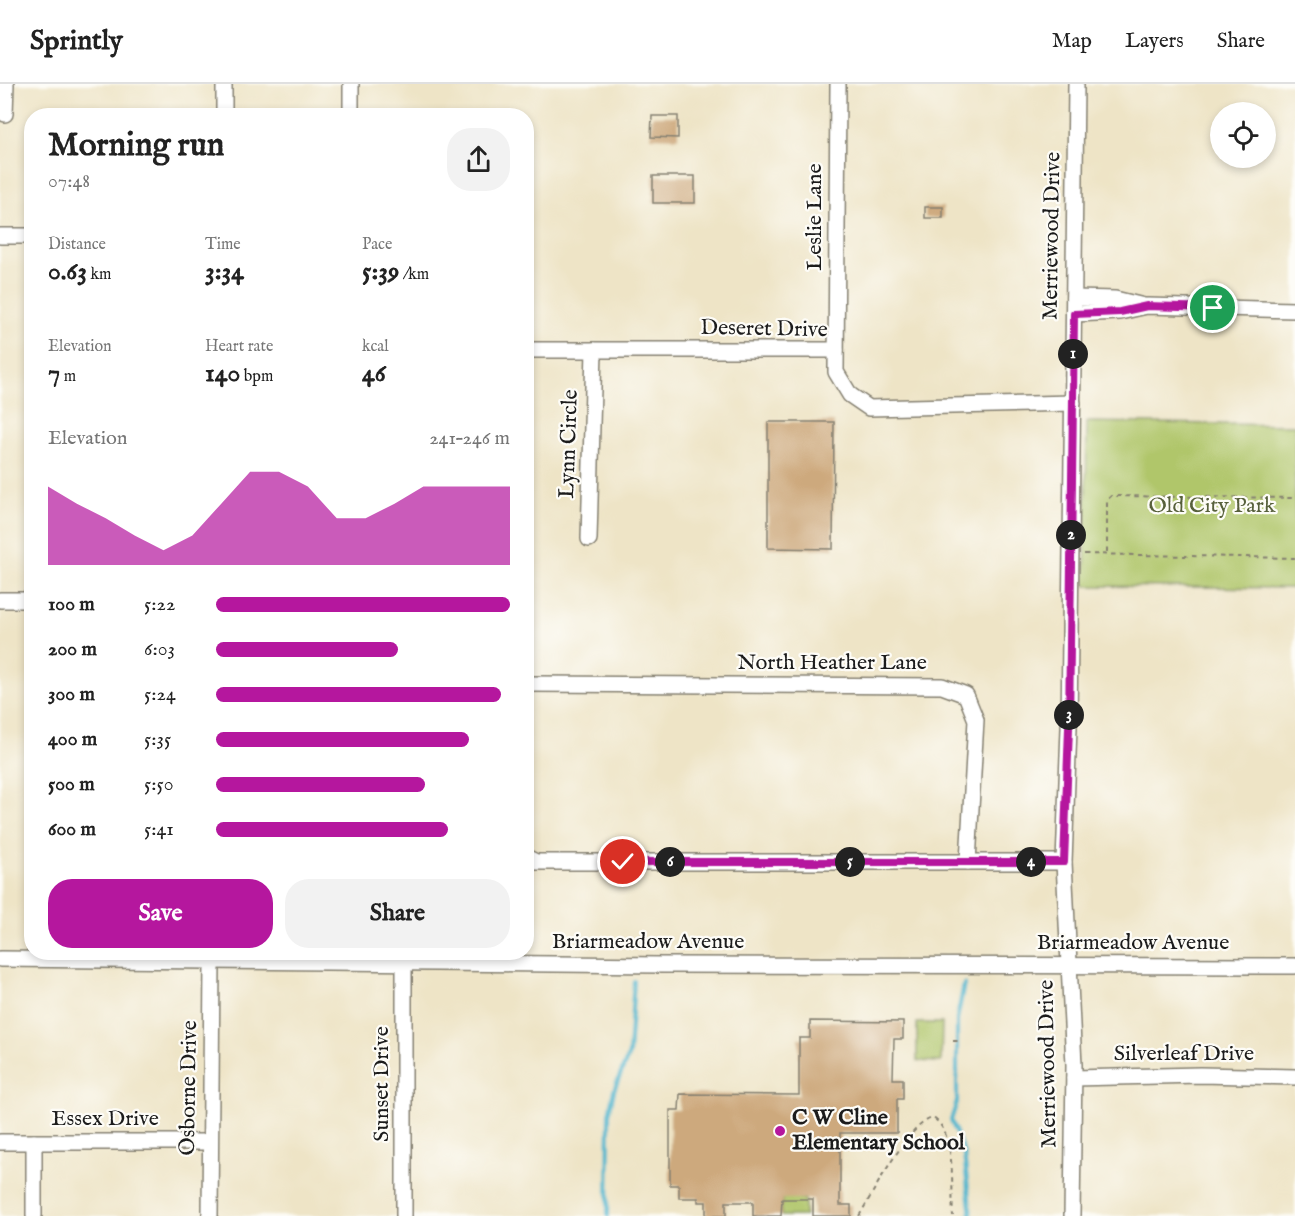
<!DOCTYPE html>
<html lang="en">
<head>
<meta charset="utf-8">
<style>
	body { margin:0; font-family:"IM FELL English",serif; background:#f2f2f2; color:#222; height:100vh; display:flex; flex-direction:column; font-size:22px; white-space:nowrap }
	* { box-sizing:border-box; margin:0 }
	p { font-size:20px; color:#767676 }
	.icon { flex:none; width:33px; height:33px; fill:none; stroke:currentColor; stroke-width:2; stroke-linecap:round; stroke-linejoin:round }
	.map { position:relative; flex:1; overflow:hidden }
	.panel { position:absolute; left:24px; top:24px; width:510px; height:852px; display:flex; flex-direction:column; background:#fff; border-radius:24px; box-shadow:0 3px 9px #0003 }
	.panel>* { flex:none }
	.buttons { position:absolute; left:1210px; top:18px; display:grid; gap:12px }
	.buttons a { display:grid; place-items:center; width:66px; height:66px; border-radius:50%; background:#fff; box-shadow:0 3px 9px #0003; font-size:30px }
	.pin { position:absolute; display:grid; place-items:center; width:51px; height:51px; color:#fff; margin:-26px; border:3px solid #fff; border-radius:50%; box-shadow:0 2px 6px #0007 }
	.km { position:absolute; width:30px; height:30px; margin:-15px; border-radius:50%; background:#222; color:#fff; font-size:16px; line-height:30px; text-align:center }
	.round { display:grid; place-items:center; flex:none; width:63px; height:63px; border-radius:24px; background:#f2f2f2 }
	.headline { display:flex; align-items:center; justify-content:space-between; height:102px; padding:0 24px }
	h1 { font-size:33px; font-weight:800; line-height:45px }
	.figures { display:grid; grid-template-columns:repeat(3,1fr); gap:9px; height:102px; padding:6px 24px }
	.figures div { display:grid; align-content:center }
	.figures b { font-size:26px; font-weight:800 }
	.figures small { font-size:16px; font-weight:400 }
	.figures p { font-size:16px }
	.chart { height:168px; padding:12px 24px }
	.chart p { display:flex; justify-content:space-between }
	.chart svg { width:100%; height:108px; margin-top:6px; fill:#b5179e; opacity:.7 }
	.button { display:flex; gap:12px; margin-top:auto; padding:12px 24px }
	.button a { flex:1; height:69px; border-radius:24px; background:#b5179e; color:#fff; font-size:24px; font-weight:800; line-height:69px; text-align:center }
	.button a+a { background:#f2f2f2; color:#222 }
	ul { padding:0 24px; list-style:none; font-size:20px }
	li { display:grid; grid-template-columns:96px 72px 1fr; align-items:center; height:45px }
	li i { height:15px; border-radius:8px; background:#b5179e }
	header { display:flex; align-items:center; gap:36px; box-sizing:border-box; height:84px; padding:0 30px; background:#fff; border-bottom:2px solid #e0e0e0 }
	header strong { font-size:28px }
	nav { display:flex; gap:33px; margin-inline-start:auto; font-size:21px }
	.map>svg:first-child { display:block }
	.green { fill:#b0c66a; stroke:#667143; stroke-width:1.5 }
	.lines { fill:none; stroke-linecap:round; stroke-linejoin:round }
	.stream { stroke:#50b6ce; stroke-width:4 }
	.building { fill:#cda97d }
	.minor-casing { stroke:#858071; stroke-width:18 }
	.path { stroke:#858071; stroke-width:2; stroke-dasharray:4.5 4.5; stroke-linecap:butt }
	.minor { stroke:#fff; stroke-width:15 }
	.route-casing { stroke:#fff; stroke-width:12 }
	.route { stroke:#b5179e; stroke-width:8 }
	.poi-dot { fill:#b5179e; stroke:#fdfcf7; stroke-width:2 }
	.labels { text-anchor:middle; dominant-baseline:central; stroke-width:4.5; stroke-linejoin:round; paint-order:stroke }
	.street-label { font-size:22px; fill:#1c1c1c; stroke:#fdfcf7 }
	.park-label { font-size:22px; fill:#57603b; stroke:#fdfcf7 }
	.poi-label { font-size:22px; font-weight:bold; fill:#1c1c1c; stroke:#fdfcf7; text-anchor:start }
</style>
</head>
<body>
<header>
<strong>Sprintly</strong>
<nav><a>Map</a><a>Layers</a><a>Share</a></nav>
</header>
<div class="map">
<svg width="1295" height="1132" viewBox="0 0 1295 1132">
	<rect width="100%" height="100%" fill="#fdfcf7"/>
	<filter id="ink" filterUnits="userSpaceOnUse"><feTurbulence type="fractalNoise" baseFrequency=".0167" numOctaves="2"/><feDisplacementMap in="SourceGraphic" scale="12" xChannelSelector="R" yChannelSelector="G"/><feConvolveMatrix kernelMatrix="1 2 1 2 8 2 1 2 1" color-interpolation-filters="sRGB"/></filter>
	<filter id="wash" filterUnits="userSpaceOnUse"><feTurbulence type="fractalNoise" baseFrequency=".008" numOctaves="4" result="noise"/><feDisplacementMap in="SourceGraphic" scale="24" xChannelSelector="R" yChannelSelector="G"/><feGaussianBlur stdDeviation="1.35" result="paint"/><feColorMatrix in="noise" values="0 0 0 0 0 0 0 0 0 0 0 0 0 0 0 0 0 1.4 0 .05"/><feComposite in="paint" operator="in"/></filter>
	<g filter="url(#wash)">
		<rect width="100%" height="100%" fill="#eee4c6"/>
		<g class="green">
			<polygon points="1087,338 1295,341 1295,504 1085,502"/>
			<polygon points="917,939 942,939 941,978 917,977"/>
			<polygon points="782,1113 805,1115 805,1132 781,1132"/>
		</g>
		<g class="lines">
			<g class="stream">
				<polyline points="964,900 957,935 957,1018 951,1036 964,1070 971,1132"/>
				<polyline points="608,1132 609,1030 614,1006 629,970 634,897"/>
			</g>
		</g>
		<g id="blocks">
			<g class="building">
				<polygon points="652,32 678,32 678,54 651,53"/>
				<rect x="653" y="92" width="42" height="27"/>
				<rect x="925" y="123" width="18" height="11"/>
				<polygon points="768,338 834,338 833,465 768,464"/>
				<polygon points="810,937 903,938 903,955 894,955 893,995 903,995 903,1015 897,1015 897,1049 840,1049 840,1121 851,1121 851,1132 813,1132 813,1115 782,1115 781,1132 753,1132 753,1118 726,1118 726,1132 706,1132 706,1118 698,1118 698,1114 679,1114 679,1101 670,1101 670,1026 679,1026 680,1010 799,1011 799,954 810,954"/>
			</g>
		</g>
	</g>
	<g filter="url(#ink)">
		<use href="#blocks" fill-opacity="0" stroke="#858071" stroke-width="1.5"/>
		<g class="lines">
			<defs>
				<g id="minor">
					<polyline points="838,0 836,288 850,311 869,324 1073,319"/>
					<polyline points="224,28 224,0"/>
					<polyline points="5,30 6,0"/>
					<polyline points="351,32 351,0"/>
					<polyline points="0,152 32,152"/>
					<polyline points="1074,214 1115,215 1144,222"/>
					<polyline points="1074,230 1120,228 1147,222 1295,226"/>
					<polyline points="526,266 836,266"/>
					<polyline points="589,455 594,266"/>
					<polyline points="0,516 32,516"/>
					<polyline points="526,600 942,602 966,611 976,636 968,778"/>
					<polyline points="526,773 536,778 1064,778"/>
					<polyline points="404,871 404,1132"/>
					<polyline points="0,875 662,881 1295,882"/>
					<polyline points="1074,994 1200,991 1295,993"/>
					<polyline points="0,1058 210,1058"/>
					<polyline points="34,1132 34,1058"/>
					<polyline points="210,1132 212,877"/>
					<polyline points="1072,1132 1074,981 1064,778 1069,644 1076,0"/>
				</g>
			</defs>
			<use href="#minor" class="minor-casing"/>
			<g class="path">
				<polyline points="1107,468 1107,416 1111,412 1295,414"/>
				<polyline points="1084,470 1295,474"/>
				<polyline points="953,957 962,957"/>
				<path d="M859,1132C872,1111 909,1038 933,1034C957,1048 951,1107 953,1132"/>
			</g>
			<use href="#minor" class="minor"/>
		</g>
	</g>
	<g class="lines" filter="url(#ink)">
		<defs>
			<polyline id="route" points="623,778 1064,778 1069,644 1074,230 1120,228 1147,222 1213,224"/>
		</defs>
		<use href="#route" class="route-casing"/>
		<use href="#route" class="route"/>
	</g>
	<circle class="poi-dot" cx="780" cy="1047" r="6"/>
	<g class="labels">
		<g class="street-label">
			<text transform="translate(815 133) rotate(-90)">Leslie Lane</text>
			<text transform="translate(1052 152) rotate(-89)">Merriewood Drive</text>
			<text transform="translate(764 245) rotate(1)">Deseret Drive</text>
			<text transform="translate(569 360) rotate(-88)">Lynn Circle</text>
			<text x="832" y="579">North Heather Lane</text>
			<text x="648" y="858">Briarmeadow Avenue</text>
			<text x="1133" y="859">Briarmeadow Avenue</text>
			<text x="1184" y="970">Silverleaf Drive</text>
			<text transform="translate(1048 980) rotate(-91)">Merriewood Drive</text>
			<text transform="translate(382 1000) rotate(-90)">Sunset Drive</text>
			<text transform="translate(189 1004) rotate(-89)">Osborne Drive</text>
			<text x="105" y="1035">Essex Drive</text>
		</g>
		<g class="park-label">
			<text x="1212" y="422">Old City Park</text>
		</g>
		<g class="poi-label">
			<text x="792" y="1034">C W Cline<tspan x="792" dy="25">Elementary School</tspan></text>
		</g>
	</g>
</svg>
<div class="buttons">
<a><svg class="icon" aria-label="locate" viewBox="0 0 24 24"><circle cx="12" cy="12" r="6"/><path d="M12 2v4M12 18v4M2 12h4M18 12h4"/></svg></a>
</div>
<div class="pin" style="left:1213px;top:224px;background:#1e9e55"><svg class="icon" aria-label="arrive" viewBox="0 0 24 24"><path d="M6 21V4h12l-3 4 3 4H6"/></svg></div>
<div class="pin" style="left:623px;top:778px;background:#d93025"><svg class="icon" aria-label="check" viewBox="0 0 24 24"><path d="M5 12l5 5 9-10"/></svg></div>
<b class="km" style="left:1073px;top:270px">1</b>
<b class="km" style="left:1071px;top:451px">2</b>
<b class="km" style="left:1069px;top:631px">3</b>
<b class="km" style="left:1031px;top:778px">4</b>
<b class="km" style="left:850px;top:778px">5</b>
<b class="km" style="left:670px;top:778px">6</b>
<section class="panel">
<div class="headline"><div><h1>Morning run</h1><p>07:48</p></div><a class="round"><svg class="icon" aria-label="share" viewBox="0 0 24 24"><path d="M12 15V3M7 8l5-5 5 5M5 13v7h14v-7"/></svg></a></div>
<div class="figures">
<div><p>Distance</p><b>0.63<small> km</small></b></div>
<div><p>Time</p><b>3:34</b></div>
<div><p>Pace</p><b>5:39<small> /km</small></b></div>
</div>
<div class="figures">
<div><p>Elevation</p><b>7<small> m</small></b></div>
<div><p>Heart rate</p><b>140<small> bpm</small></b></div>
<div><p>kcal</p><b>46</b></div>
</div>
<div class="chart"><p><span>Elevation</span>241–246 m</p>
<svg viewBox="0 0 160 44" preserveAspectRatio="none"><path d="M0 44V12L10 19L20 25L30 32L40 38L50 32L60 19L70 6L80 6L90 12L100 25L110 25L120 19L130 12L140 12L150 12L160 12V44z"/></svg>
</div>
<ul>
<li><b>100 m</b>5:22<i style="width:100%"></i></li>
<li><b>200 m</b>6:03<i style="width:62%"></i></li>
<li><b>300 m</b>5:24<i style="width:97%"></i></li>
<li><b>400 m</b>5:35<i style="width:86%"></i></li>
<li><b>500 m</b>5:50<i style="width:71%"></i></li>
<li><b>600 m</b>5:41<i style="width:79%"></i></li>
</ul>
<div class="button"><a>Save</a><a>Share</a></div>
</section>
</div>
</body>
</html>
